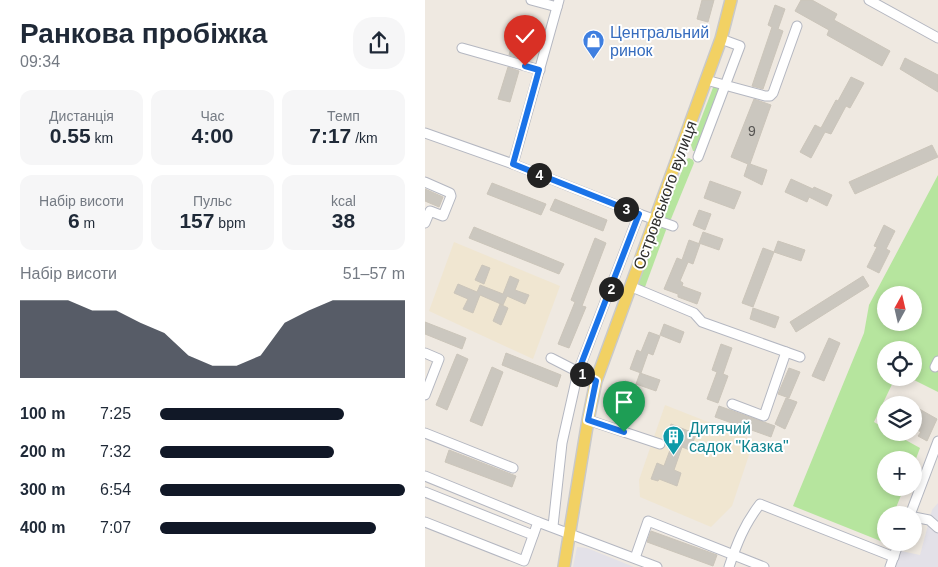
<!DOCTYPE html>
<html lang="uk">
<head>
<meta charset="utf-8">
<style>
	body { margin:0; font-family:Arial,sans-serif; background:#f6f6f7; color:#1f2937; height:100vh; display:flex; flex-direction:column; font-size:19px; white-space:nowrap }
	* { box-sizing:border-box; margin:0 }
	p { font-size:16px; color:#747a83 }
	.icon { flex:none; width:28px; height:28px; fill:none; stroke:currentColor; stroke-width:2; stroke-linecap:round; stroke-linejoin:round }
	.map { position:relative; flex:1; overflow:hidden }
	.side { display:flex; flex-direction:column; background:#fff; width:425px }
	.side>* { flex:none }
	.needle { width:32px; rotate:8deg }
	.fabs { position:absolute; left:452px; top:286px; display:grid; gap:10px }
	.fabs a { display:grid; place-items:center; width:45px; height:45px; border-radius:50%; background:#fff; box-shadow:0 2px 8px #0003; font-size:25px }
	.pin { position:absolute; display:grid; place-items:center; width:42px; height:42px; color:#fff; margin:-51px -21px; border-radius:50% 50% 50% 0; rotate:-45deg; box-shadow:0 0 5px #0007 }
	.pin .icon { rotate:45deg }
	.km { position:absolute; width:25px; height:25px; margin:-12px; border-radius:50%; background:#222; color:#fff; font-size:14px; line-height:25px; text-align:center }
	.round { display:grid; place-items:center; flex:none; width:52px; height:52px; border-radius:20px; background:#f6f6f7 }
	.overview { display:flex; align-items:center; justify-content:space-between; height:85px; padding:0 20px }
	h1 { font-size:28px; font-weight:700; line-height:38px }
	.metrics { display:grid; grid-template-columns:repeat(3,1fr); gap:8px; height:85px; padding:5px 20px }
	.metrics div { display:grid; align-content:center; border-radius:12px; background:#f6f6f7; text-align:center }
	.metrics b { font-size:21px; font-weight:700 }
	.metrics small { font-size:14px; font-weight:400 }
	.metrics p { font-size:14px }
	.chart { height:140px; padding:10px 20px }
	.chart p { display:flex; justify-content:space-between }
	.chart svg { width:100%; height:90px; margin-top:5px; fill:#111827; opacity:.7 }
	ul { padding:0 20px; list-style:none; font-size:16px }
	li { display:grid; grid-template-columns:80px 60px 1fr; align-items:center; height:38px }
	li i { height:12px; border-radius:6px; background:#111827 }
	main { display:flex; flex:1; min-height:0 }
	.map>svg:first-child { display:block }
	.industrial { fill:#e3e1e8 }
	.education { fill:#f0e6d1 }
	.green { fill:#b6e59e; fill-rule:evenodd }
	.building { fill:#cbc7bf; stroke:#cbc5ba }
	.lines { fill:none; stroke-linecap:round; stroke-linejoin:round }
	.minor-casing { stroke:#b4b7c1; stroke-width:11 }
	.major-casing { stroke:#c9c9c9; stroke-width:14 }
	.minor { stroke:#fff; stroke-width:9 }
	.major { stroke:#f2d163; stroke-width:11 }
	.route-casing { stroke:#fff; stroke-width:10 }
	.route { stroke:#1a73e8; stroke-width:6 }
	.labels { text-anchor:middle; dominant-baseline:central; stroke-width:4; stroke-linejoin:round; paint-order:stroke }
	.number-label { font-size:14px; fill:#555452 }
	.shop-label { font-size:16px; fill:#366cbe; stroke:#fff; text-anchor:start }
	.street-label { font-size:16px; fill:#2e2e2e; stroke:#fff }
	.culture-label { font-size:16px; fill:#0d838f; stroke:#fff; text-anchor:start }
</style>
</head>
<body>
<main>
<section class="side">
<div class="overview"><div><h1>Ранкова пробіжка</h1><p>09:34</p></div><a class="round"><svg class="icon" aria-label="share" viewBox="0 0 24 24"><path d="M12 15V3M7 8l5-5 5 5M5 13v7h14v-7"/></svg></a></div>
<div class="metrics">
<div><p>Дистанція</p><b>0.55<small> km</small></b></div>
<div><p>Час</p><b>4:00</b></div>
<div><p>Темп</p><b>7:17<small> /km</small></b></div>
</div>
<div class="metrics">
<div><p>Набір висоти</p><b>6<small> m</small></b></div>
<div><p>Пульс</p><b>157<small> bpm</small></b></div>
<div><p>kcal</p><b>38</b></div>
</div>
<div class="chart"><p><span>Набір висоти</span>51–57 m</p>
<svg viewBox="0 0 160 44" preserveAspectRatio="none"><path d="M0 44V6L10 6L20 6L30 11L40 11L50 17L60 22L70 33L80 38L90 38L100 33L110 17L120 11L130 6L140 6L150 6L160 6V44z"/></svg>
</div>
<ul>
<li><b>100 m</b>7:25<i style="width:75%"></i></li>
<li><b>200 m</b>7:32<i style="width:71%"></i></li>
<li><b>300 m</b>6:54<i style="width:100%"></i></li>
<li><b>400 m</b>7:07<i style="width:88%"></i></li>
</ul>
</section>
<div class="map">
<svg width="513" height="567" viewBox="0 0 513 567">
	<rect width="100%" height="100%" fill="#efe9e1"/>
	<g class="industrial">
		<polygon points="513,503 513,567 470,567 476,551 495,555 507,510"/>
		<polygon points="152,547 162,548 209,567 148,567"/>
	</g>
	<g class="education">
		<polygon points="29,242 135,286 108,359 4,311"/>
		<polygon points="240,405 329,440 307,506 286,527 215,497 214,480"/>
	</g>
	<g class="green">
		<polygon points="289,85 296,88 271,151 268,151 266,145"/>
		<polygon points="264,158 268,160 269,163 246,219 244,220 238,216 262,159"/>
		<path d="M513,175V392L485,378H489V350H461V378H470L449,422L461,429V432L468,433L495,448L489,464V460H461V488H479L468,515H461V533L458,542L368,506L439,333L444,305ZM461,295H489V322H461Z"/>
		<polygon points="235,226 240,227 241,230 220,287 217,288 213,282"/>
	</g>
	<g class="building">
		<polygon points="277,0 289,0 283,22 272,19"/>
		<polygon points="376,0 387,0 412,14 409,20 465,51 457,66 402,35 404,30 370,11"/>
		<polygon points="350,5 360,9 353,29 358,31 338,89 327,86 347,27 343,25"/>
		<polygon points="93,25 107,30 99,59 84,55 87,44 90,45 93,36 90,35"/>
		<polygon points="480,58 513,75 513,92 475,69"/>
		<polygon points="83,67 94,71 85,102 73,99"/>
		<polygon points="426,77 439,83 425,108 421,106 406,134 400,132 386,158 375,152 390,125 396,128 411,100 413,101"/>
		<polygon points="329,99 346,105 325,164 342,170 337,185 319,176 323,164 306,157"/>
		<polygon points="507,145 513,157 430,194 424,182"/>
		<polygon points="366,179 388,189 389,187 407,195 402,206 384,197 382,202 360,192"/>
		<polygon points="285,181 316,192 309,209 279,198"/>
		<polygon points="67,183 121,204 116,215 62,194"/>
		<polygon points="0,189 18,197 14,207 0,201"/>
		<polygon points="130,199 182,220 178,231 125,210"/>
		<polygon points="274,210 286,214 280,230 268,225"/>
		<polygon points="459,225 470,231 461,249 465,251 454,273 442,267 452,247 449,246"/>
		<polygon points="49,227 139,264 134,274 44,238"/>
		<polygon points="278,232 298,239 294,250 274,243"/>
		<polygon points="170,238 181,243 157,306 161,307 144,348 133,344 150,302 146,300"/>
		<polygon points="264,240 275,244 268,264 263,262 255,281 258,283 257,286 276,293 272,304 253,297 253,294 239,289 252,258 257,260"/>
		<polygon points="353,241 380,250 376,261 349,252"/>
		<polygon points="338,248 349,252 328,307 317,303"/>
		<polygon points="57,265 65,268 59,284 50,280"/>
		<polygon points="85,276 94,280 90,290 104,295 100,304 82,296 78,305 55,295 48,313 38,309 43,299 29,293 33,284 52,292 55,285 78,294"/>
		<polygon points="438,276 444,286 371,332 365,322"/>
		<polygon points="75,304 83,308 76,325 68,321"/>
		<polygon points="328,308 354,317 350,328 325,319"/>
		<polygon points="0,322 41,338 37,349 0,334"/>
		<polygon points="239,324 259,332 255,343 235,335"/>
		<polygon points="224,332 235,336 228,355 223,353 216,373 205,369 212,350 216,352"/>
		<polygon points="404,338 415,343 399,381 387,376"/>
		<polygon points="296,344 307,348 298,374 303,376 293,403 282,399 292,372 287,370"/>
		<polygon points="81,353 136,375 132,387 77,365"/>
		<polygon points="32,354 43,359 22,410 11,405"/>
		<polygon points="67,367 78,372 57,426 45,421"/>
		<polygon points="364,368 375,372 364,398 353,394"/>
		<polygon points="215,373 235,380 231,391 211,384"/>
		<polygon points="200,381 211,385 204,405 194,401"/>
		<polygon points="361,398 372,402 360,429 350,424"/>
		<polygon points="294,406 350,426 346,437 290,417"/>
		<polygon points="489,406 512,419 502,441 493,436 496,432 489,428"/>
		<polygon points="246,424 271,434 265,450 257,447 249,470 256,473 252,486 234,479 233,481 226,479 232,463 239,466 248,442 241,439"/>
		<polygon points="24,450 91,476 87,487 20,462"/>
		<polygon points="226,531 292,555 288,566 222,542"/>
	</g>
	<g class="lines">
		<defs>
			<g id="minor">
				<polyline points="106,0 132,7"/>
				<polyline points="444,0 513,38"/>
				<polyline points="37,48 115,70"/>
				<polyline points="281,80 340,96 345,96 348,93 372,26"/>
				<polyline points="0,133 88,164 214,214 248,226"/>
				<polyline points="273,157 315,46 296,39"/>
				<polyline points="88,164 134,0"/>
				<polyline points="0,182 25,193 26,196 18,216 5,211 0,223"/>
				<polyline points="207,287 269,313 277,322 375,357"/>
				<polyline points="0,353 14,359 0,395"/>
				<polyline points="126,358 171,381"/>
				<polyline points="510,367 513,361"/>
				<polyline points="307,404 339,416 361,352"/>
				<polyline points="163,420 235,444"/>
				<polyline points="0,433 88,468"/>
				<polyline points="0,476 113,522"/>
				<polyline points="0,492 108,535"/>
				<polyline points="485,515 513,441"/>
				<polyline points="489,517 504,520 513,528"/>
				<polyline points="0,522 99,561 113,522 232,567"/>
				<polyline points="128,526 137,443 153,372 214,214"/>
				<polyline points="210,558 223,521 339,567"/>
				<path d="M304,567C312,543 319,525 335,504L469,557"/>
				<polyline points="465,567 474,542"/>
			</g>
			<polyline id="major" points="139,567 163,420 171,381 296,39 306,0"/>
		</defs>
		<use href="#minor" class="minor-casing"/>
		<use href="#major" class="major-casing"/>
		<use href="#minor" class="minor"/>
		<use href="#major" class="major"/>
	</g>
	<g class="lines">
		<defs>
			<polyline id="route" points="100,66 114,70 88,164 214,214 153,372 171,381 163,420 199,432"/>
		</defs>
		<use href="#route" class="route-casing"/>
		<use href="#route" class="route"/>
	</g>
	<defs>
		<symbol id="shop-pin" viewBox="-11 -11 22 30"><path d="M0 17L-7.5 6A9.5 9.5 0 1 1 7.5 6Z" fill="#3f7fe0" stroke="#fff"/><path d="M-5-2.5h2.3a2.7 3.5 0 0 1 5.4 0H5L5.5 6h-11ZM-1.5-2.5h3a1.5 2.3 0 0 0-3 0Z" fill="#fff"/></symbol>
		<symbol id="building-pin" viewBox="-11 -11 22 30"><path d="M0 17L-7.5 6A9.5 9.5 0 1 1 7.5 6Z" fill="#0f9aa8" stroke="#fff"/><path d="M-4-6H4V6H1V3H-1V6H-4ZM-2.5-4.3h1.7v1.8h-1.7ZM.8-4.3h1.7v1.8H.8ZM-2.5-1h1.7V.8h-1.7ZM.8-1h1.7V.8H.8Z" fill="#fff"/></symbol>
	</defs>
	<g fill-rule="evenodd">
		<use href="#shop-pin" x="156" y="28" width="25" height="34"/>
		<use href="#building-pin" x="236" y="424" width="25" height="34"/>
	</g>
	<g class="labels">
		<g class="number-label">
			<text x="327" y="131">9</text>
		</g>
		<g class="shop-label">
			<text x="185" y="32">Центральний<tspan x="185" dy="18">ринок</tspan></text>
		</g>
		<g class="street-label">
			<text transform="translate(240 195) rotate(-70)">Островського вулиця</text>
		</g>
		<g class="culture-label">
			<text x="264" y="428">Дитячий<tspan x="264" dy="18">садок "Казка"</tspan></text>
		</g>
	</g>
</svg>
<div class="fabs">
<a><svg class="needle" viewBox="-14 -14 28 28"><path d="M0-13l5 13h-10z" fill="#e53935"/><path d="M0 13l5-13h-10z" fill="#747a83"/></svg></a>
<a><svg class="icon" aria-label="locate" viewBox="0 0 24 24"><circle cx="12" cy="12" r="6"/><path d="M12 2v4M12 18v4M2 12h4M18 12h4"/></svg></a>
<a><svg class="icon" aria-label="layers" viewBox="0 0 24 24"><path d="M12 4l9 5-9 5-9-5zM3 14l9 5 9-5"/></svg></a>
<a>+</a>
<a>−</a>
</div>
<div class="pin" style="left:199px;top:432px;background:#1e9e55"><svg class="icon" aria-label="arrive" viewBox="0 0 24 24"><path d="M6 21V4h12l-3 4 3 4H6"/></svg></div>
<div class="pin" style="left:100px;top:66px;background:#d93025"><svg class="icon" aria-label="check" viewBox="0 0 24 24"><path d="M5 12l5 5 9-10"/></svg></div>
<b class="km" style="left:157px;top:374px">1</b>
<b class="km" style="left:186px;top:289px">2</b>
<b class="km" style="left:201px;top:209px">3</b>
<b class="km" style="left:114px;top:175px">4</b>
</div>
</main>
</body>
</html>
